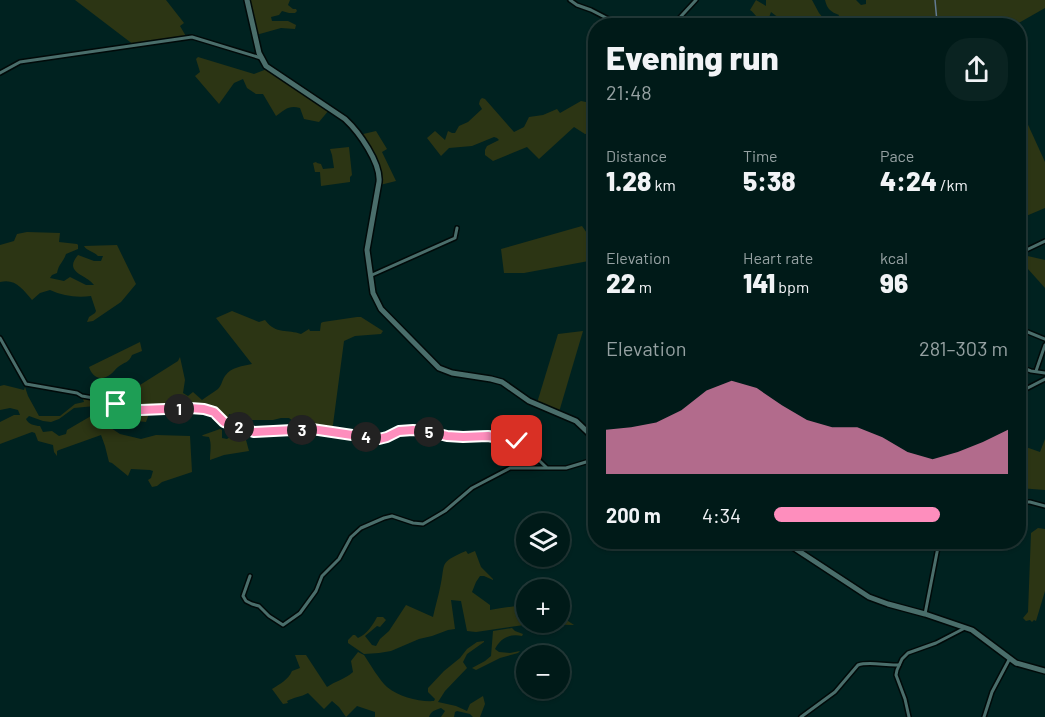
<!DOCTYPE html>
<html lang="en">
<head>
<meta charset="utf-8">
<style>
	body { margin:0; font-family:Barlow,sans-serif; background:#0a2321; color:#f1f3f6; height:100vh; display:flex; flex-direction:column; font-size:22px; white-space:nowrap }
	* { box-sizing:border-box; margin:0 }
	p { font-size:20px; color:#95a1a2 }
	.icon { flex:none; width:33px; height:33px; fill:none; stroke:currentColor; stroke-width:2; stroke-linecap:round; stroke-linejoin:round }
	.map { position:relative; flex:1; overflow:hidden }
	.drawer { position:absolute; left:588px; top:18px; width:438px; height:531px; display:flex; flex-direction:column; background:#001a18; border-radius:24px; box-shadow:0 2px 4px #0004,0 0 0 2px #223837 }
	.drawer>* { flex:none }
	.tools { position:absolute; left:516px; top:513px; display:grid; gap:12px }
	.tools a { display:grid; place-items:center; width:54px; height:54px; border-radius:50%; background:#001a18; box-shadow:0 2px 4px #0004,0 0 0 2px #223837; font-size:30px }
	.pin { position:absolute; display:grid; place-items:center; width:51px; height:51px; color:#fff; margin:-26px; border-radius:12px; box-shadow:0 3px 9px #0006 }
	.km { position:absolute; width:30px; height:30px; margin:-15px; border-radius:50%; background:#222; color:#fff; font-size:16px; line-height:30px; text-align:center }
	.round { display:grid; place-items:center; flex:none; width:63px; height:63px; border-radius:24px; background:#0a2321 }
	.overview { display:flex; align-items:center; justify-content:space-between; height:102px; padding:0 18px }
	h1 { font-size:33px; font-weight:800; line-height:45px }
	.metrics { display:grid; grid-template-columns:repeat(3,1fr); gap:9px; height:102px; padding:6px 18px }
	.metrics div { display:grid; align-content:center }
	.metrics b { font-size:26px; font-weight:800 }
	.metrics small { font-size:16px; font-weight:400 }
	.metrics p { font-size:16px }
	.chart { height:168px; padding:12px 18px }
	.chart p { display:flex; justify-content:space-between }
	.chart svg { width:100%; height:108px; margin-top:6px; fill:#fe8ebd; opacity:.7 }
	ul { padding:0 18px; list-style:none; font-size:20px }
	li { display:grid; grid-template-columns:96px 72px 1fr; align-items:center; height:45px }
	li i { height:15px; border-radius:8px; background:#fe8ebd }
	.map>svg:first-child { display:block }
	.green { fill:#2c3514 }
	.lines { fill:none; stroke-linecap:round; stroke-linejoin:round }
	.stream { stroke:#627b92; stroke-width:1.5 }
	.street-casing { stroke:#000a09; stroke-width:6 }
	.secondary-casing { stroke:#000a09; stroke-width:8 }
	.street { stroke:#4a6e6b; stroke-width:3 }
	.secondary { stroke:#4a6e6b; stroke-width:5 }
	.route-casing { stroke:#fff; stroke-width:12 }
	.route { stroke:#fe8ebd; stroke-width:8 }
</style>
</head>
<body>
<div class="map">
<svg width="1045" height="717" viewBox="0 0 1045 717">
	<rect width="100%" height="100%" fill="#002220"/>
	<g class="green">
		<polygon points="75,0 166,0 184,23 180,26 187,38 134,45"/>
		<polygon points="247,0 290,0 288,5 293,9 296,9 297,11 295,13 289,13 282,11 279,15 271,17 272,21 288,21 296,25 295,29 281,28 256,35"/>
		<path d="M756,0L766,6V0H812L819,13L829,25H788L771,12L767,23H763C758,20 755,13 750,10Z"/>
		<path d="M825,0H856L861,5L866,4V0H1045V8L1015,25L837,26L836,22L839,15C831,12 827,9 825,0Z"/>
		<path d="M198,57L254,74L267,69L329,110L319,122L304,119L300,108C288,105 285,110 276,116L263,94H256L247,88L243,79L234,83L219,104L195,76L200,72L196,59Z"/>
		<polygon points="591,96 595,99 595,133 585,134 574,127 539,159 527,147 493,161 485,155 485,150 487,146 499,140 497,138 494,137 472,146 449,148 441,156 427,138 435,131 445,140 448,131 452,133 455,133 459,126 468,122 482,109 479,104 480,100 482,98 485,99 514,132 524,127 529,117 543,115 557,109 560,113 581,101 586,102"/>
		<polygon points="1019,105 1045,162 1045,208 1019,219"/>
		<polygon points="376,131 387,149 382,152 396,181 380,185 381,177 359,135"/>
		<polygon points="349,147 352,175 350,177 350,182 321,186 320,172 315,172 313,163 316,162 317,163 321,164 323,169 334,168 332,155 330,149"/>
		<polygon points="582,226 594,243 596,258 594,260 524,273 504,273 501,249"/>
		<path d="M27,232L60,233L59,242L77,244L78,245V249L66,254C63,263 59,263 57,273L52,275L50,278L64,281L70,277L86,285H94C86,274 63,273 78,255L94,261H101L103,256H98C93,251 87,251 84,246L117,245L136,284L121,302L93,321L87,322L89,317L95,313L96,311L91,296C77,298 63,296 50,290L40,293L32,300C23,289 15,278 0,282V245L14,241L17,234Z"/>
		<polygon points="1019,254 1045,260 1045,288 1019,259"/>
		<path d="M232,311L259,322L265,320C276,335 288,329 301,334L309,329L310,331H320L321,323L323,322L357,317H361L383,331L381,334L355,336L344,341L332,432L307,429L303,423L294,422L289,418H281L273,420H251L242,419L229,414L226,424L212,413L202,410L150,411L146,422L128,420L112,414L100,406H95L74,408L59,419L51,422L43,421L29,416L26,419C28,424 35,426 40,426L43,432L52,431L59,436L66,434L67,430L91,416L99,418L111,428L120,434L141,439L156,435L190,436L192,472L162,482L157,486L152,487L148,480L151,478L153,471L150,470L131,469L128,476L112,463L109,462L105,446L101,435L59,450L57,451V456L54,452L53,445L38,441L35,433L32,432L0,444V422L14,415H20L18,410L10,408L0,410V386L4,385L24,390L25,387L28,396L39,416H60L75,404L84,402L82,396L113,402L178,361L180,357L185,380L183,393L188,396L193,392L202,400C207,396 213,393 218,389C222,385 222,380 225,376C231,367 243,366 252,364L216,318Z"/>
		<polygon points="583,331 559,412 537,403 558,334"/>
		<path d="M140,342L142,351L132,355C129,363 124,362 118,367C115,369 114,372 111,374C101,382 92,377 89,367Z"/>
		<path d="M235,426L243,429L249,451L224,455L210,460C210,452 212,444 209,437L202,436L203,435L220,429L222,430V438L227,439L230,437L232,430Z"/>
		<polygon points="1045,439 1045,490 1019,488 1019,453 1022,450 1023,446 1040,452"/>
		<polygon points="1038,528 1045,529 1045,591 1036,621 1034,620 1032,622 1030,620 1026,621 1023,618 1028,612 1031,533"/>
		<path d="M466,551L468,554L475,551L481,567L493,579V580L484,576H480L476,582L472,592L490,605V610C500,608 511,607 521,605L523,598L526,597V622H560V590L547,589L557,586C566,598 566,602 564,617L568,621L574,625L531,624L476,632L467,631L461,601L451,600L455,629L448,630L432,636L419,639L391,651L379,653L364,654L348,643V640L353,635H355L358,638C367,634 373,625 377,617H383L386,620L380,627L377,626L365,636L372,645L376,646L380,639L389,631L406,605L433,617C435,607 438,598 440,588C446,562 438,563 466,551Z"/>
		<path d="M512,628L515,631L523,634L522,636C511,633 500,638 495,649L499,652L510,653L520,651L518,653L500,658L476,670L472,668L485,661L491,656L493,631Z"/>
		<path d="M484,641V642L467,654L463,662L467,668L445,691L438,702L456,706L467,711L470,704L483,696L485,704L480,717H473L470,714L457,711L455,712L454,717H441L445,711L441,708C435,710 431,711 429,717H375V712L357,706L346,717L339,707L332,701L324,709L308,693C301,697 294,697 287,701L288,703L283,704L272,689C280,684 288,680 292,671L300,668L295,655H306L327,687C336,681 345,679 353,672L351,661L358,652L364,655C370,664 380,681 387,687C399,697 419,702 434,701L435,699L428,692V688L444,671L460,658L467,649L477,642Z"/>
	</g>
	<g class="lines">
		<polyline class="stream" points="935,0 937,22 936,26"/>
		<defs>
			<g id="street">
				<polyline points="570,0 577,5 591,10 622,26"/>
				<polyline points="672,26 696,0"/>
				<polyline points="0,73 20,62 192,37 261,58"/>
				<polyline points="1018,254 1045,241"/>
				<polyline points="372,275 455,238 457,228"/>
				<polyline points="1018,328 1045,339"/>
				<polyline points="0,338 26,384 77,393 82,396 105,400 136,410 156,411 190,408 204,409 215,413 224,422 254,432 312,429 379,439 389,437 399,431 413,430 431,432 448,436 493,436"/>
				<polyline points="1018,366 1031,371 1045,373"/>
				<polyline points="1036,371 1045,345"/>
				<polyline points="1018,393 1045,379"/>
				<polyline points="492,437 520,442 546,467"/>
				<polyline points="1018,502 1030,502 1045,506"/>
				<polyline points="250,576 243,596 246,601 252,604 259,606 269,616 283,625 300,613 316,591 322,576 339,559 351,537 361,528 384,518 392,516 413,523 423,524 445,511 472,488 510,468 566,468 596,459"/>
				<polyline points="925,614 939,542"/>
				<path d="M801,717L835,692L858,665C870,661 886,666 899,665"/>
				<polyline points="909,717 905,699 896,675 897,670 902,659 908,653 936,643 963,629"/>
				<polyline points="984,717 992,692 1010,658"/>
			</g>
			<g id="secondary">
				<path d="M247,0L259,53L266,66L345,119C359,132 381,163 379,182L367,250L373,293L381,309L439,368L452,373L491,379L502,382L529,401L576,421L596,440"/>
				<polyline points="785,542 869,597 888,604 925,614 972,630 1016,663 1045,671"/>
			</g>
		</defs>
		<use href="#street" class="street-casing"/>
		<use href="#secondary" class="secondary-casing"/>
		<use href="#street" class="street"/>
		<use href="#secondary" class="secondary"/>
	</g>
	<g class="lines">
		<defs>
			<polyline id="route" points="116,404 132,409 141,410 190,408 204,409 214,412 224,422 254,432 312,429 379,439 387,437 399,431 413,430 431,432 447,436 463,437 488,436 517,441"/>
		</defs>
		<use href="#route" class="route-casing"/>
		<use href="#route" class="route"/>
	</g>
</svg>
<div class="tools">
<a><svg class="icon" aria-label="layers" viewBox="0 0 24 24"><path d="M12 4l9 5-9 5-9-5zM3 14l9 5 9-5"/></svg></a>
<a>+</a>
<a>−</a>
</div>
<div class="pin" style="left:116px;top:404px;background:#1e9e55"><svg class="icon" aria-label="arrive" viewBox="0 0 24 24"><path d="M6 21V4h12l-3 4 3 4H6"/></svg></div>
<div class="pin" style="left:517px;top:441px;background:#d93025"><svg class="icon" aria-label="check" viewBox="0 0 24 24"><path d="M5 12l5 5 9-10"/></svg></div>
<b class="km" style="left:179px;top:409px">1</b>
<b class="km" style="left:239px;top:427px">2</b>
<b class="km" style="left:302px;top:430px">3</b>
<b class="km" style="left:366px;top:437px">4</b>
<b class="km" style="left:429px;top:432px">5</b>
<section class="drawer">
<div class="overview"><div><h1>Evening run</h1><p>21:48</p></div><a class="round"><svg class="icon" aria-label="share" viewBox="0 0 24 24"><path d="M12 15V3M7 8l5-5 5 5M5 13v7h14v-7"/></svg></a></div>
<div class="metrics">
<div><p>Distance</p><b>1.28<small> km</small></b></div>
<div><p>Time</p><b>5:38</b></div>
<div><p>Pace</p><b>4:24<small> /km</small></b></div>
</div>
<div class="metrics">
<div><p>Elevation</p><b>22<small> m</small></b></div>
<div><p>Heart rate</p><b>141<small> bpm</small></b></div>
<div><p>kcal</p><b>96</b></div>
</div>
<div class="chart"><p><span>Elevation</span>281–303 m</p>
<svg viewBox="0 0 160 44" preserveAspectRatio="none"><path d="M0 44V26L10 25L20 23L30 18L40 10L50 6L60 9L70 16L80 22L90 25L100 25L110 29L120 35L130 38L140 35L150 31L160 26V44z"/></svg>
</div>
<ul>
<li><b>200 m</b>4:34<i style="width:71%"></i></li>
</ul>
</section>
</div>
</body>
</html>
